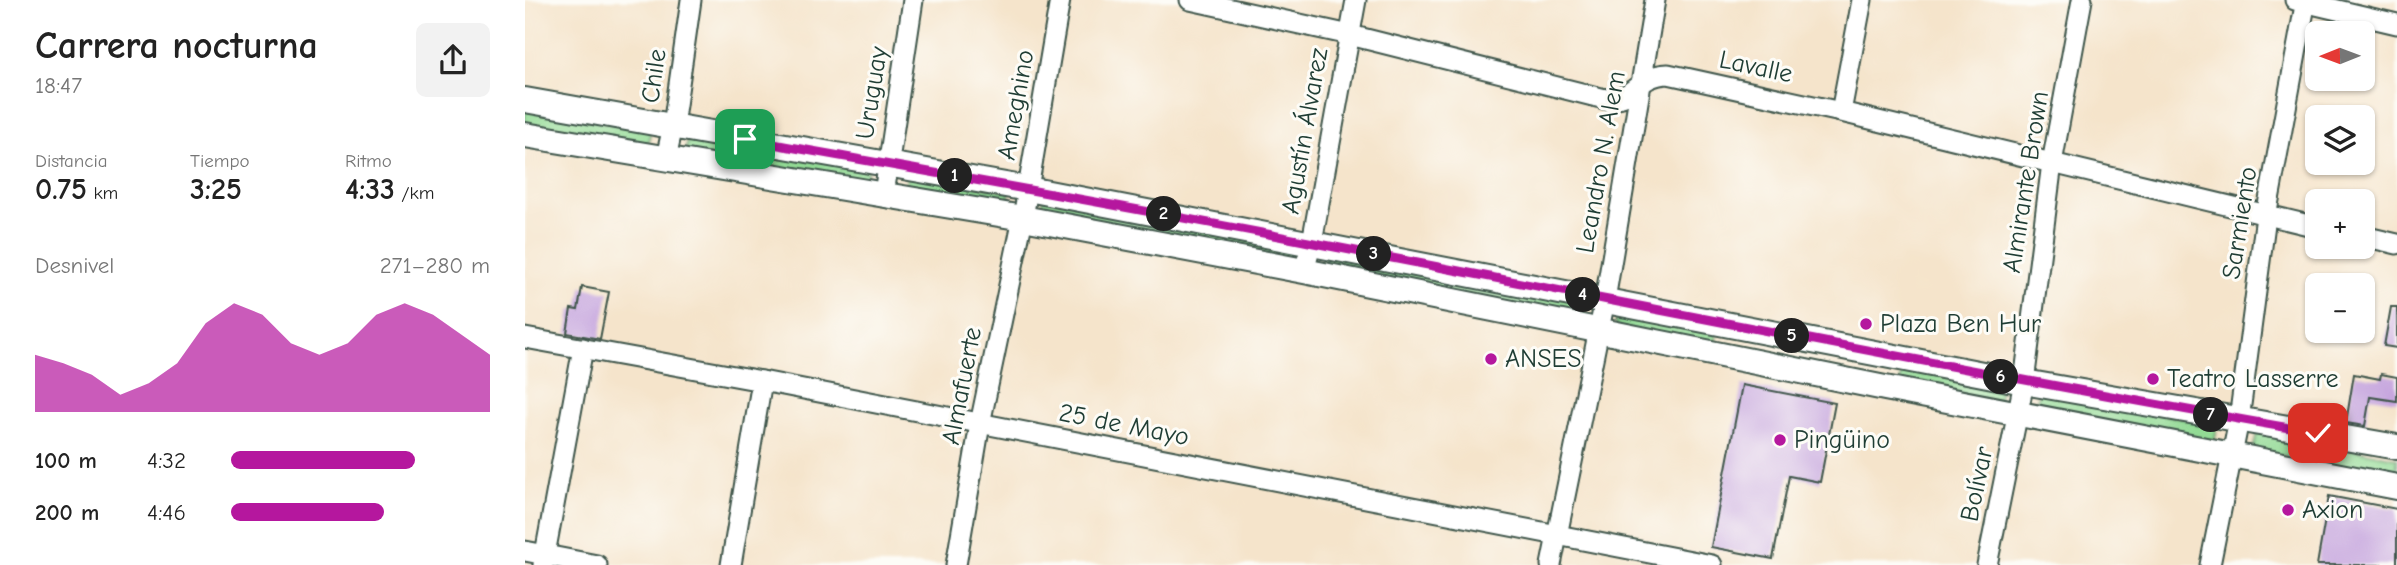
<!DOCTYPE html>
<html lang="es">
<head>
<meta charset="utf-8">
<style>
	body { margin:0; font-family:"Comic Neue",sans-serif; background:#f2f2f2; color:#222; height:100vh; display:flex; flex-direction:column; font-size:26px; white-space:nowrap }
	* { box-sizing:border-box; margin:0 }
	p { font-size:23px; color:#767676 }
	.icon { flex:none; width:38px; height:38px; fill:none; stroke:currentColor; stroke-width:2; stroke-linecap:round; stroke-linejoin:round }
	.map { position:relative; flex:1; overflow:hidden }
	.panel { display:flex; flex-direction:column; background:#fff; width:525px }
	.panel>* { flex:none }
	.needle { width:46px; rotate:269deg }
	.fabs { position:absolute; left:1780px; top:21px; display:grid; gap:14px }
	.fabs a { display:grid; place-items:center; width:70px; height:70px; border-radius:10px; background:#fff; box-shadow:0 2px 5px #0004; font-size:35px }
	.pin { position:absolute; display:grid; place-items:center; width:60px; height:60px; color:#fff; margin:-30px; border-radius:14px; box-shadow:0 4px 10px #0006 }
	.km { position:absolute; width:35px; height:35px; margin:-18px; border-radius:50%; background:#222; color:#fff; font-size:19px; line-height:35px; text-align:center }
	.round { display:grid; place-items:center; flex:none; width:74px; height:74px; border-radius:10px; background:#f2f2f2 }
	.head { display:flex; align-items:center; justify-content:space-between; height:119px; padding:0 35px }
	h1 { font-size:38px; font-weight:800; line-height:52px }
	.figures { display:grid; grid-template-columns:repeat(3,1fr); gap:10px; height:119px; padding:7px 35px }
	.figures div { display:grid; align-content:center }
	.figures b { font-size:30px; font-weight:800 }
	.figures small { font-size:19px; font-weight:400 }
	.figures p { font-size:19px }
	.chart { height:196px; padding:14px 35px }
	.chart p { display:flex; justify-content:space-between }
	.chart svg { width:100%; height:126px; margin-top:7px; fill:#b5179e; opacity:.7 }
	ul { padding:0 35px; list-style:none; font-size:23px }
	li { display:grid; grid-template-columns:112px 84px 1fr; align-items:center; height:52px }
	li i { height:18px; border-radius:9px; background:#b5179e }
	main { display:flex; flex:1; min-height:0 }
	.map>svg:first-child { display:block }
	.green { fill:#92da94; stroke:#588c64; stroke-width:2 }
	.building { fill:#c6a6de }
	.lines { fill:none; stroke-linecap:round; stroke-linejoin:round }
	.minor-casing { stroke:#3f564b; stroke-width:23 }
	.major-casing { stroke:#3f564b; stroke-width:28 }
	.minor { stroke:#fff; stroke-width:19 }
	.major { stroke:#fff; stroke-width:24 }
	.route-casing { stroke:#fff; stroke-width:14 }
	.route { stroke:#b5179e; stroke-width:9 }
	.poi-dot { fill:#b5179e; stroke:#fdfcf7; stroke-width:2.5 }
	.labels { text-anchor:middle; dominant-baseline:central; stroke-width:6; stroke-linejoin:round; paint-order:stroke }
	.street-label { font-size:26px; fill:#1f3d34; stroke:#fdfcf7 }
	.poi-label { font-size:26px; fill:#1f3d34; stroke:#fdfcf7; text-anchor:start }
</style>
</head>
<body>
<main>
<section class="panel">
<div class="head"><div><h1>Carrera nocturna</h1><p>18:47</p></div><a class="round"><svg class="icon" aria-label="share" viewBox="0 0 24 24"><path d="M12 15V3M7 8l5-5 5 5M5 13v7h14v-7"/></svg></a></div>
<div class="figures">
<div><p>Distancia</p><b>0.75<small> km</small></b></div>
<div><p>Tiempo</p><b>3:25</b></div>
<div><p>Ritmo</p><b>4:33<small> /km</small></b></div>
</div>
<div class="chart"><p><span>Desnivel</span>271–280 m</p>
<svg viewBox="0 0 160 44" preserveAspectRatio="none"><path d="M0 44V24L10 27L20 31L30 38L40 34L50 27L60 13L70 6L80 10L90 20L100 24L110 20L120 10L130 6L140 10L150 17L160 24V44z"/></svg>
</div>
<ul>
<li><b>100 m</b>4:32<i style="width:71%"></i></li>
<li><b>200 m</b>4:46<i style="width:59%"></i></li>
</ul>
</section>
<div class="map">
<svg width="1872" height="565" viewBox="0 0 1872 565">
	<rect width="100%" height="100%" fill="#fdfcf7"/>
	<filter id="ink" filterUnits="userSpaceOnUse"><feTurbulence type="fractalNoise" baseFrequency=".0143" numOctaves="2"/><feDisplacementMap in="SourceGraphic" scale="14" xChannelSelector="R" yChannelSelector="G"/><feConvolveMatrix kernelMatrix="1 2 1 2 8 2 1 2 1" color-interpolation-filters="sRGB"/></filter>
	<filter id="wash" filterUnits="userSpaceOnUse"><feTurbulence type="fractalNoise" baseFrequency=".00686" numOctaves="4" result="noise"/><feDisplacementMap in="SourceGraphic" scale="28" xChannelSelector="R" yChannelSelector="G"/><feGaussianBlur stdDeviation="1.57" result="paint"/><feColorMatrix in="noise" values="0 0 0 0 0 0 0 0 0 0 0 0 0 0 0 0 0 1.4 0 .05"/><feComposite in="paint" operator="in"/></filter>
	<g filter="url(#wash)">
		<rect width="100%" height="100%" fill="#f5e4cb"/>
		<g class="green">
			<polygon points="0,109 126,130 122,148 0,128"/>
			<polygon points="163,136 343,167 340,185 160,154"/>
			<polygon points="383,174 485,192 482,210 379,192"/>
			<polygon points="519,197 768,244 765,262 516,215"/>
			<polygon points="801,251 1059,302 1056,320 797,269"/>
			<polygon points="1093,308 1193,328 1190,346 1090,326"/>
			<polygon points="1379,364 1476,383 1473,401 1375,382"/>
			<polygon points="1514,391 1693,425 1689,443 1510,409"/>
			<polygon points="1732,432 1872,458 1872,477 1728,450"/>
		</g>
		<g id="blocks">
			<g class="building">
				<polygon points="57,287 84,292 75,339 42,333 46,309 53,310"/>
				<polygon points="1866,307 1872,307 1872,348 1859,346"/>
				<polygon points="1829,374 1855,379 1856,374 1872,377 1872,401 1845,397 1840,426 1821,423"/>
				<polygon points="1217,385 1310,403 1295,482 1264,476 1248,559 1186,547"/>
				<polygon points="1804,496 1872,509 1872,565 1792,565"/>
			</g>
		</g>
	</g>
	<g filter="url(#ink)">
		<use href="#blocks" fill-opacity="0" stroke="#3f564b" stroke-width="2"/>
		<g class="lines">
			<defs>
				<g id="minor">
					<path d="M665,0L825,35L1080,99C1085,98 1092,99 1097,97C1115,88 1119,75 1143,74L1316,112L1792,227"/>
					<polyline points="1770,0 1872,24"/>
					<polyline points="1316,112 1337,0"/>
					<polyline points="141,158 148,126 166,0"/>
					<polyline points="359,194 388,0"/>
					<polyline points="1838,236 1872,244"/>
					<polyline points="779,271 787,242 831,0"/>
					<polyline points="0,338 237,381 1187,565"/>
					<polyline points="0,551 72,565"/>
					<polyline points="18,565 58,348"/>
					<polyline points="206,565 237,381"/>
					<polyline points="431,565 455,424 498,218 535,0"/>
					<polyline points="1026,565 1080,300 1130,0"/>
					<polyline points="1462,565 1499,382 1527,163 1557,0"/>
					<polyline points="1685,565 1714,420 1741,216 1781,0"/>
				</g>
				<g id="major">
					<polyline points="0,100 503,189 1499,382 1872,447"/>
					<polyline points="0,135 498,218 779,271 1360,388 1872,487"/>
				</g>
			</defs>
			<use href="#minor" class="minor-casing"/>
			<use href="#major" class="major-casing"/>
			<use href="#minor" class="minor"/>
			<use href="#major" class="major"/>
		</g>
	</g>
	<g class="lines" filter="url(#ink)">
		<defs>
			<path id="route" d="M220,139C410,173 600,206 789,243C1124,307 1457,375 1793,433"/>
		</defs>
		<use href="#route" class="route-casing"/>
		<use href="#route" class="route"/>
	</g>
	<g class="poi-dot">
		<circle cx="1341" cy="324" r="7"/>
		<circle cx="966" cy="359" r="7"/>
		<circle cx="1628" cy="379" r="7"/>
		<circle cx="1255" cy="440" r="7"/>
		<circle cx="1763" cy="510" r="7"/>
	</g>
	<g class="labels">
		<g class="street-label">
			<text transform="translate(1231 67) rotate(12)">Lavalle</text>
			<text transform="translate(129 76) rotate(-82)">Chile</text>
			<text transform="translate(347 93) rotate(-81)">Uruguay</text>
			<text transform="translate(491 105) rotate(-80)">Ameghino</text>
			<text transform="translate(780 131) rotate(-80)">Agustín Álvarez</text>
			<text transform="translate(1076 162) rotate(-80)">Leandro N. Alem</text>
			<text transform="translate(1501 182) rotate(-81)">Almirante Brown</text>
			<text transform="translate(1715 223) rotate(-81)">Sarmiento</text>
			<text transform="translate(437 386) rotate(-79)">Almafuerte</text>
			<text transform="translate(599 425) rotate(11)">25 de Mayo</text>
			<text transform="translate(1452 484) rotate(-78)">Bolívar</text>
		</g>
		<g class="poi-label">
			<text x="1355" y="324">Plaza Ben Hur</text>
			<text x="980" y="359">ANSES</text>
			<text x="1642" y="379">Teatro Lasserre</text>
			<text x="1269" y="440">Pingüino</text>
			<text x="1777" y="510">Axion</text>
		</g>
	</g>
</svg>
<div class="fabs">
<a><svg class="needle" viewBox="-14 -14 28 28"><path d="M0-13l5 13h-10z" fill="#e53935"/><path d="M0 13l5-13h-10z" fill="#767676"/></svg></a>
<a><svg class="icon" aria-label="layers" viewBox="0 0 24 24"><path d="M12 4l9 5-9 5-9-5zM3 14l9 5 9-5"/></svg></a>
<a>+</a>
<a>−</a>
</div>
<div class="pin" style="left:220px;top:139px;background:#1e9e55"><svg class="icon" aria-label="arrive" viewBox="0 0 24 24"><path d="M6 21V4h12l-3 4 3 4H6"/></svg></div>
<div class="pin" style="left:1793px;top:433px;background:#d93025"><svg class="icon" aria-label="check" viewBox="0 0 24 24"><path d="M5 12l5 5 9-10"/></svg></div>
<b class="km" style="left:430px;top:176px">1</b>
<b class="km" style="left:639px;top:214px">2</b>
<b class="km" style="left:849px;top:254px">3</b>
<b class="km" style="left:1058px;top:295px">4</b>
<b class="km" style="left:1267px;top:336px">5</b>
<b class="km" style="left:1476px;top:377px">6</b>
<b class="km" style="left:1686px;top:415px">7</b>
</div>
</main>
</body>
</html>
